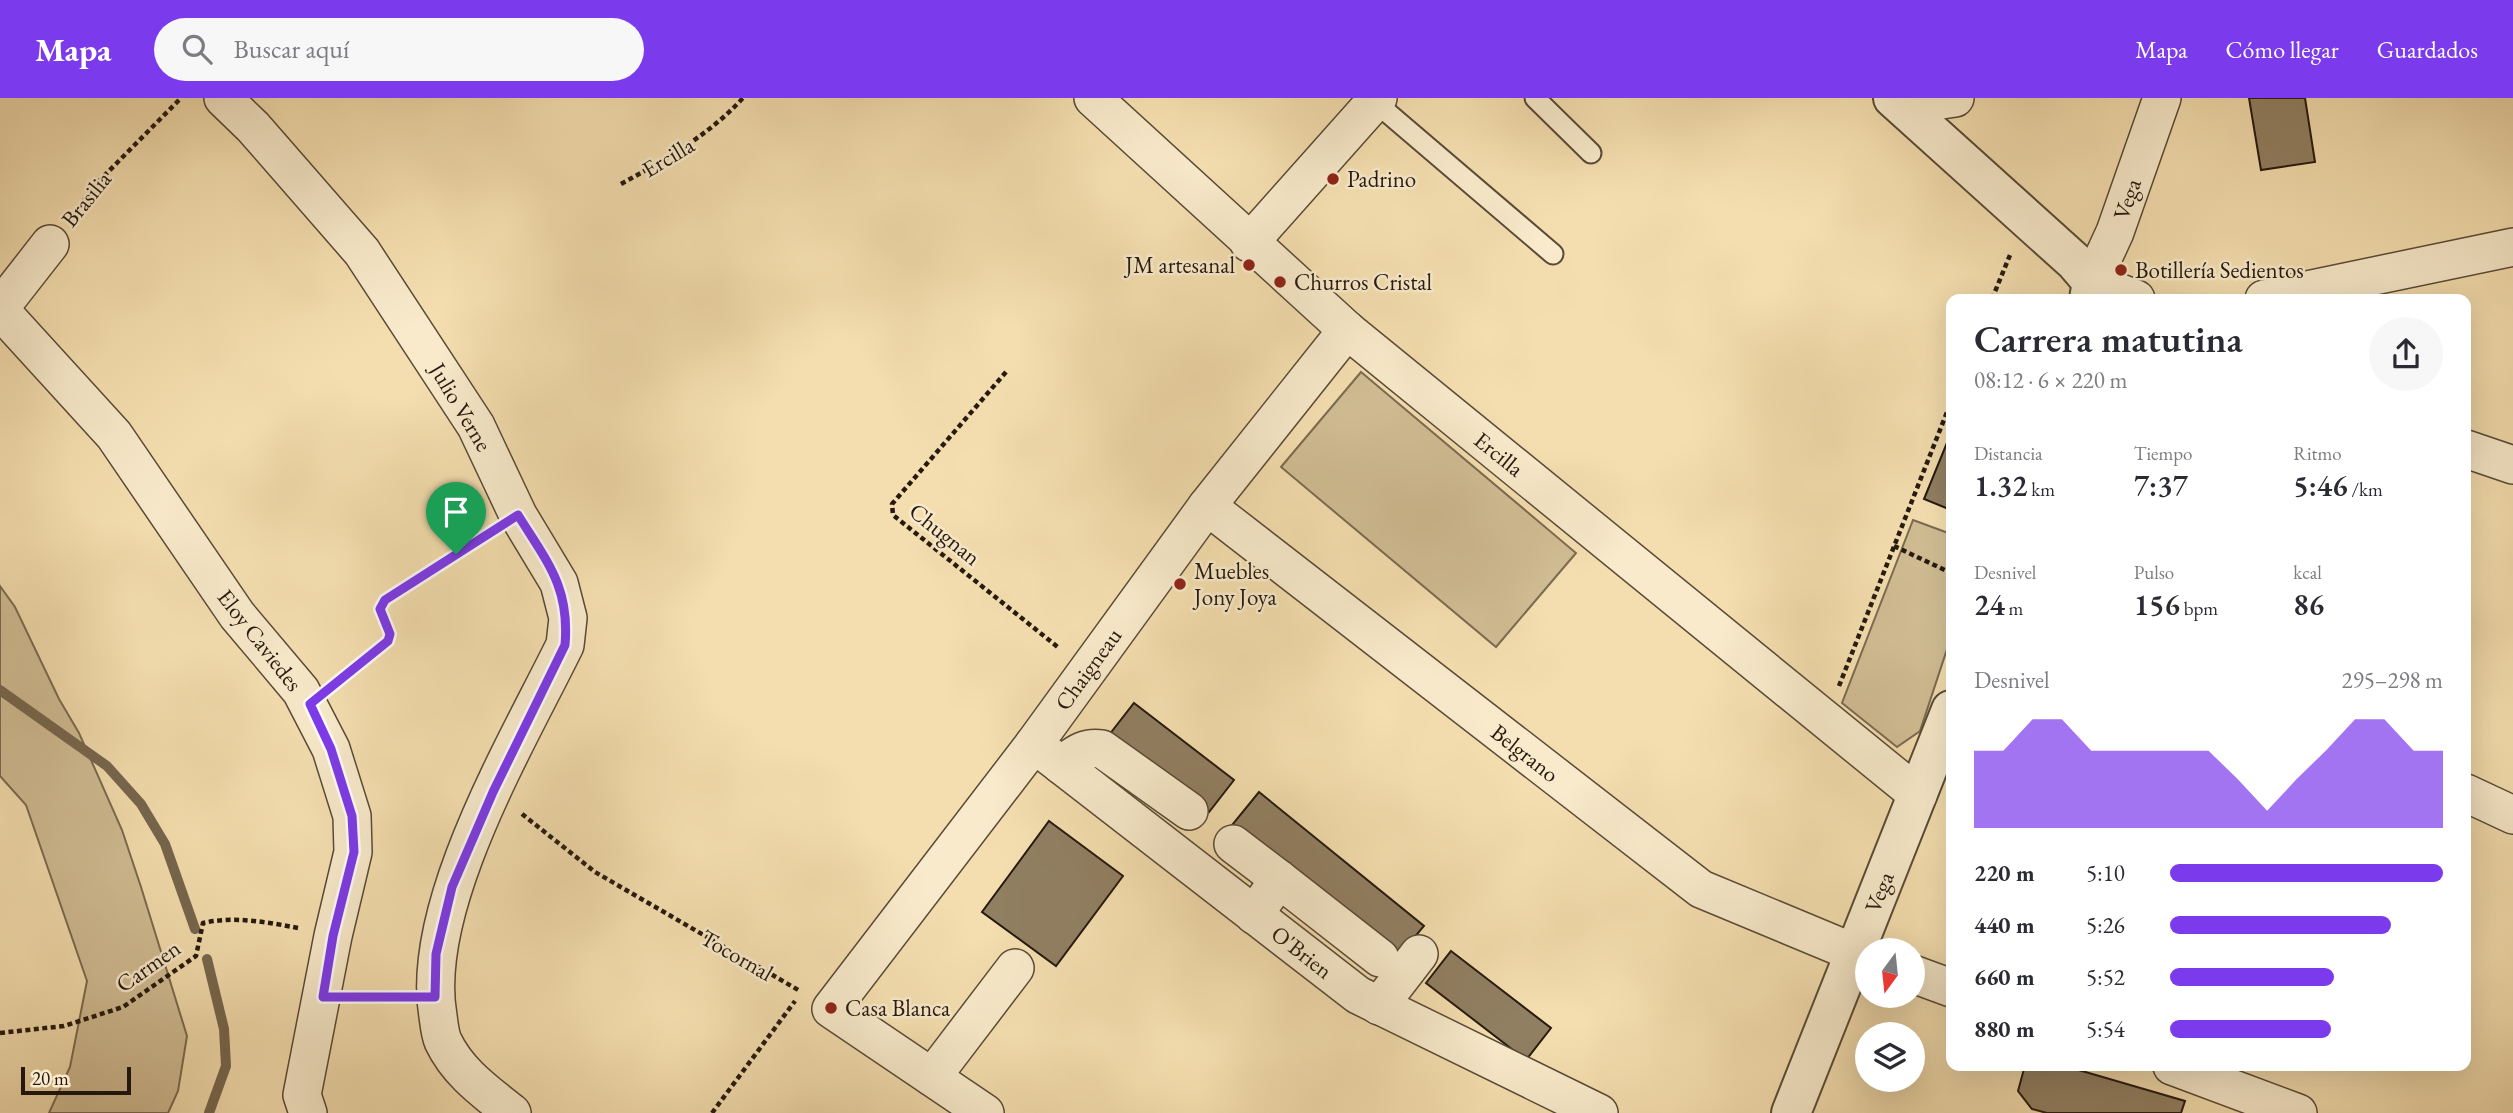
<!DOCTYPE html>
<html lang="es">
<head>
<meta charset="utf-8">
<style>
	body { margin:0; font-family:"EB Garamond",serif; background:#f7f7f7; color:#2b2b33; height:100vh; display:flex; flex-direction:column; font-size:26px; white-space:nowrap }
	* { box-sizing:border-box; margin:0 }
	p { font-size:23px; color:#7c7c81 }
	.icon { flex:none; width:38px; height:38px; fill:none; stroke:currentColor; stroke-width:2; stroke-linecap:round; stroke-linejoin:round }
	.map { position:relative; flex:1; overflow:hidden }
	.panel { position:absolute; left:1946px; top:196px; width:525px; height:777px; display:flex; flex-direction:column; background:#fff; border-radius:14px; box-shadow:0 7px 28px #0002 }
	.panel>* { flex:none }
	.needle { width:46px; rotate:195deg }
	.controls { position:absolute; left:1855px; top:840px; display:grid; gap:14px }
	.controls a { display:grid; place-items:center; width:70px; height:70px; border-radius:50%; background:#fff; box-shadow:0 7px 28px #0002; font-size:35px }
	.scale { position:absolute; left:21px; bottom:18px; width:110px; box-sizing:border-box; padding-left:7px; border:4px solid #25190f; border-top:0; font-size:19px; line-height:24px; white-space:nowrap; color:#25190f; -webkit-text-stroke:5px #f8eacb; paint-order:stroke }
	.pin { position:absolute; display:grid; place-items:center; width:60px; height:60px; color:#fff; margin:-72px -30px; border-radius:50% 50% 50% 0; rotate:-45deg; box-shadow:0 0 7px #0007 }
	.pin .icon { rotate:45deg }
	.round { display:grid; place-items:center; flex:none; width:74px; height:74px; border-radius:37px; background:#f7f7f7 }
	.summary { display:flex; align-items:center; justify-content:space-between; height:119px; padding:0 28px }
	h1 { font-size:38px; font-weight:600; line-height:52px }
	.metrics { display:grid; grid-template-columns:repeat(3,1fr); gap:10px; height:119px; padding:7px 28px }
	.metrics div { display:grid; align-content:center }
	.metrics b { font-size:30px; font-weight:600 }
	.metrics small { font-size:19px; font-weight:400 }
	.metrics p { font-size:19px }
	.chart { height:196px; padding:14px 28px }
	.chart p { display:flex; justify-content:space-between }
	.chart svg { width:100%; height:126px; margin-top:7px; fill:#7c3aed; opacity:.7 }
	ul { padding:0 28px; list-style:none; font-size:23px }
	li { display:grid; grid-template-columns:112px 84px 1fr; align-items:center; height:52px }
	li i { height:18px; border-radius:9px; background:#7c3aed }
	header { display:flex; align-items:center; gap:42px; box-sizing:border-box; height:98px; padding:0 35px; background:#7c3aed; color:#fff }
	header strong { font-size:33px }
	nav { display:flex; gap:38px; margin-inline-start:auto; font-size:24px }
	.search { width:490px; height:63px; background:#f7f7f7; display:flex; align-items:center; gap:18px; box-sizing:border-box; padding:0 24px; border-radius:38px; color:#7c7c81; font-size:26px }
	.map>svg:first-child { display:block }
	.green { fill:#d1bd94; stroke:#7b6b52; stroke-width:2 }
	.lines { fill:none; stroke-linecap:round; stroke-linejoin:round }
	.stream { stroke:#77674f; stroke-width:10 }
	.building { fill:#917f62; stroke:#25190f; stroke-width:2 }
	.service-casing { stroke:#594a37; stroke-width:23 }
	.minor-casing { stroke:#594a37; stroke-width:40 }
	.tertiary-casing { stroke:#594a37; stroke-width:42 }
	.path { stroke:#25190f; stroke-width:4.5; stroke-dasharray:5 3.5; stroke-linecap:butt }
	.service { stroke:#f8eacb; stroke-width:19 }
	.minor { stroke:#f8eacb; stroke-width:37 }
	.tertiary { stroke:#f8eacb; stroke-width:38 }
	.route-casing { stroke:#fff; stroke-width:14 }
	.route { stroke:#7c3aed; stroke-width:9 }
	.poi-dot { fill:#8f2418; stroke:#f8eacb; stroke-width:2.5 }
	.labels { text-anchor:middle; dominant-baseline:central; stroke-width:5; stroke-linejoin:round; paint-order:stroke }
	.street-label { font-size:23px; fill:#25190f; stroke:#f8eacb }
	.poi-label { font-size:23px; fill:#25190f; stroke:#f8eacb; text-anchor:start }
</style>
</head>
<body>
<header>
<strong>Mapa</strong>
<div class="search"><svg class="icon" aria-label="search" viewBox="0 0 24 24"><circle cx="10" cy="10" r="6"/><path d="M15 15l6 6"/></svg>Buscar aquí</div>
<nav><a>Mapa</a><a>Cómo llegar</a><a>Guardados</a></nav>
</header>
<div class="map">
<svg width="2513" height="1015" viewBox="0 0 2513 1015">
	<rect width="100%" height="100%" fill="#f4deaf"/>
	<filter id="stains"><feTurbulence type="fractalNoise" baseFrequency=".00286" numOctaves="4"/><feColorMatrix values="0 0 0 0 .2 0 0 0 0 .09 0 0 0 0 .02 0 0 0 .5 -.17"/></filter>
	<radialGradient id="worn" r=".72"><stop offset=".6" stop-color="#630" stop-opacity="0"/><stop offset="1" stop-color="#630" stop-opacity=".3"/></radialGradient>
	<g class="green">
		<polygon points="1361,274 1576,455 1496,549 1281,369"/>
		<polygon points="1913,422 1951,436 1951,539 1920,633 1897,649 1842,605"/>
		<polygon points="0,488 15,509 59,601 79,635 122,732 141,789 187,938 178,993 168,1015 49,1015 70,969 87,883 26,707 0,678"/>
	</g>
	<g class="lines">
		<g class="stream">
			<polyline points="0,592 107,668 141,706 165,746 195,831"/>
			<polyline points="207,861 224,931 226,968 209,1015"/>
		</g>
	</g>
	<g class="building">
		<polygon points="2249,0 2305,0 2315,64 2261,72"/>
		<polygon points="1951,335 1951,412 1924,401"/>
		<polygon points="1134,605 1234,682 1209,714 1109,637"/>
		<polygon points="1259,694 1424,828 1396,861 1232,727"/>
		<polygon points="1049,723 1123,778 1056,868 982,814"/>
		<polygon points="1451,853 1551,930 1526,962 1426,885"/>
		<polygon points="2032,968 2065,968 2185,1003 2181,1015 2047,1015 2032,1011 2018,993 2024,971"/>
	</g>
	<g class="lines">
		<defs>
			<g id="service">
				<polyline points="1535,0 1591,55"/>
				<polyline points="1375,4 1553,156"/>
			</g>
			<g id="minor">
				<path d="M223,0L253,29L362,154L476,328L518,417L559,485L568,520L565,547C517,645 419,809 438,918C439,926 440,936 443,943C458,975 486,994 512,1015"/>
				<polyline points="1093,0 1347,232 1918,697"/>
				<polyline points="1902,8 1955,0"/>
				<polyline points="1249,145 1378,0"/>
				<polyline points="2136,201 2092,184 2115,134 2162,0"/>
				<polyline points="2264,201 2513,149"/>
				<polyline points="0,210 50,146"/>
				<polyline points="0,212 114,337 237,517 301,593 331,651 352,718 353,754 333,838 302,997 308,1015"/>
				<polyline points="2466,351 2513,367"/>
				<polyline points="1207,408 1701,791 1867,860"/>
				<polyline points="1034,646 1358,897 1599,1015"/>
				<path d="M1061,667C1075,657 1084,648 1102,651L1189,713"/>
				<polyline points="2466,695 2513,717"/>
				<polyline points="1233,746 1279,781"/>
				<polyline points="1254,817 1279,781 1380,860"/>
				<polyline points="1913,876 1951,890"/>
				<polyline points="1379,908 1419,856"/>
				<polyline points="2172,968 2298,1015"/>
				<polyline points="932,979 1015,870"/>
				<polyline points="985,1015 831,911 1034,646 1207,408 1347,232"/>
			</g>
			<g id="tertiary">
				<polyline points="1893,0 2075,164 2092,184 2089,201"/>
				<polyline points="1791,1015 1951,612"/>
			</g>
		</defs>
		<use href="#service" class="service-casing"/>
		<use href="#minor" class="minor-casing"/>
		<use href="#tertiary" class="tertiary-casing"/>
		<g class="path">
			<path d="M621,86C666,61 708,38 743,0"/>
			<polyline points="72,118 101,81 181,0"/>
			<polyline points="1992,201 2010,157"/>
			<polyline points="1006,274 892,406 893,417 1059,550"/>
			<polyline points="1894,448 1951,475"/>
			<polyline points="338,584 390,540 380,511 385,502 489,435"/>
			<polyline points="1839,588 1951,304"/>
			<polyline points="522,716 595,774 800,893"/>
			<polyline points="359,899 402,899"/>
			<path d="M0,935L64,928L123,909L196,858L203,825C234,818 267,824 298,830"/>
			<polyline points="712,1015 795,903"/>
		</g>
		<use href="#service" class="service"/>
		<use href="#minor" class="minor"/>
		<use href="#tertiary" class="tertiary"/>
	</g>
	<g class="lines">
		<defs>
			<path id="route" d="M518,417C547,464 570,489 565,547L493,694L452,789L436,856L435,899H323L333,838L354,754L352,718L331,651L310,606L388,543L390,536L380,511L385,502Z"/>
		</defs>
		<use href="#route" class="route-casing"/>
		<use href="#route" class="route"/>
	</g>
	<g class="poi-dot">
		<circle cx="1333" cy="81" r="7"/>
		<circle cx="1249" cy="167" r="7"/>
		<circle cx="2121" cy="172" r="7"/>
		<circle cx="1280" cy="184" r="7"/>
		<circle cx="1180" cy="486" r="7"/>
		<circle cx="831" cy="910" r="7"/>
	</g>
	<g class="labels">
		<g class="street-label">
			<text transform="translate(668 59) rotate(-31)">Ercilla</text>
			<text transform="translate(86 101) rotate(-51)">Brasilia</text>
			<text transform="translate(2127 101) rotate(-71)">Vega</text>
			<text transform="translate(461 309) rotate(59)">Julio Verne</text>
			<text transform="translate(1499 356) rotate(39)">Ercilla</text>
			<text transform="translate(945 436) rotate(39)">Chugnan</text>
			<text transform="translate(260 542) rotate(52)">Eloy Caviedes</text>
			<text transform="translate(1088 571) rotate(-54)">Chaigneau</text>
			<text transform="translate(1525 655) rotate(38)">Belgrano</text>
			<text transform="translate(1879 794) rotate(-68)">Vega</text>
			<text transform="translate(1302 854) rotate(38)">O'Brien</text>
			<text transform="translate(737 857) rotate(30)">Tocornal</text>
			<text transform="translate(148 868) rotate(-35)">Carmen</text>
		</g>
		<g class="poi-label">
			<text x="1347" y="81">Padrino</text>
			<text x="1235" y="167" text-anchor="end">JM artesanal</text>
			<text x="2135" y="172">Botillería Sedientos</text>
			<text x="1294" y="184">Churros Cristal</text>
			<text x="1194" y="473">Muebles<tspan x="1194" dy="26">Jony Joya</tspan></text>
			<text x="845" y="910">Casa Blanca</text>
		</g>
	</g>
	<rect width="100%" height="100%" filter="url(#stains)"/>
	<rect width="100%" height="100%" fill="url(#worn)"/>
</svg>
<div class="controls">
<a><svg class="needle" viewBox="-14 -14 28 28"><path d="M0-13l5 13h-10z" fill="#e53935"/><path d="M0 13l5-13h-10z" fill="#7c7c81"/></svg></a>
<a><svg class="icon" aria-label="layers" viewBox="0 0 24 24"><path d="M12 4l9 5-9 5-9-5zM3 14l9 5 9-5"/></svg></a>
</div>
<div class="scale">20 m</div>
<div class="pin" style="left:456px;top:456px;background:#1e9e55"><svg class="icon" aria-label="arrive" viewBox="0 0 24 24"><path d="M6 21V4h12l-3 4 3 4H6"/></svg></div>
<section class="panel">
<div class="summary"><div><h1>Carrera matutina</h1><p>08:12 · 6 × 220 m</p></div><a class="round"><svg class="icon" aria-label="share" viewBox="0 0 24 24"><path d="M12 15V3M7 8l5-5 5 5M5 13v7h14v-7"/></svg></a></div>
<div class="metrics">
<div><p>Distancia</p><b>1.32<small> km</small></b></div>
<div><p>Tiempo</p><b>7:37</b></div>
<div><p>Ritmo</p><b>5:46<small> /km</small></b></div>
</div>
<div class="metrics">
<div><p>Desnivel</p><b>24<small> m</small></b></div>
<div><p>Pulso</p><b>156<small> bpm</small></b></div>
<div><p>kcal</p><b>86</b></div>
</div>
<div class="chart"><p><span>Desnivel</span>295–298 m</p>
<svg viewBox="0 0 160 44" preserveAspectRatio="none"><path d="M0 44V17L10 17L20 6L30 6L40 17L50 17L60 17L70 17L80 17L90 27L100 38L110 27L120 17L130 6L140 6L150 17L160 17V44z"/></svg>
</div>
<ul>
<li><b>220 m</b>5:10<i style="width:100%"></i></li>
<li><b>440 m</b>5:26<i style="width:81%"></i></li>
<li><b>660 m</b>5:52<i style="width:60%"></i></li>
<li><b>880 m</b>5:54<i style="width:59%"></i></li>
</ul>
</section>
</div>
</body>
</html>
